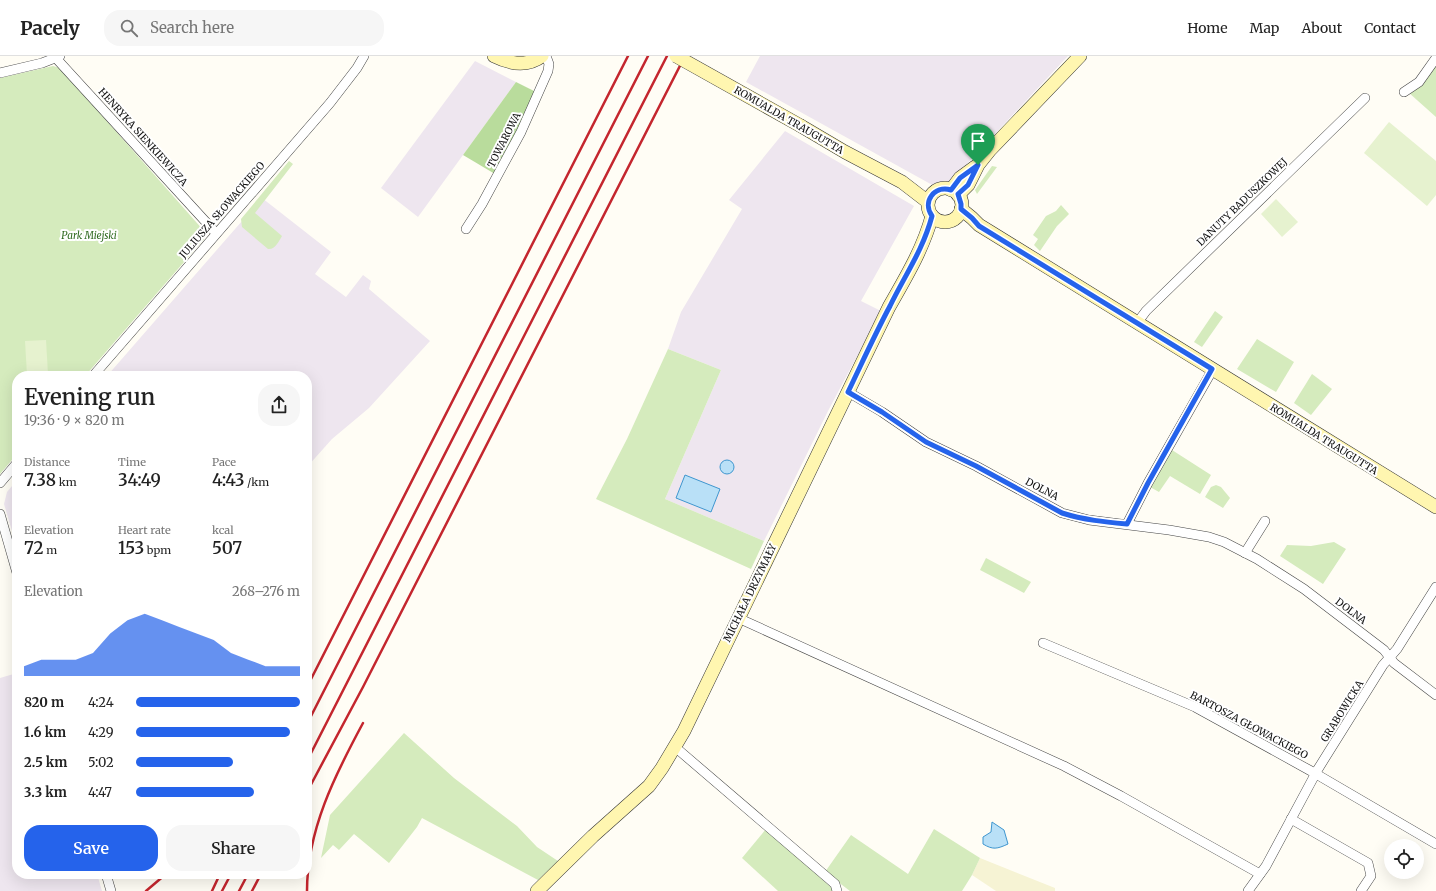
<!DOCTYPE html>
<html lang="en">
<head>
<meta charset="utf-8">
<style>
	body { margin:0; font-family:Merriweather,serif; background:#f6f6f6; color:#222; height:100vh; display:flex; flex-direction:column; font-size:15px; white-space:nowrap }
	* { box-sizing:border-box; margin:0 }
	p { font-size:13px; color:#767676 }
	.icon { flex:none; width:22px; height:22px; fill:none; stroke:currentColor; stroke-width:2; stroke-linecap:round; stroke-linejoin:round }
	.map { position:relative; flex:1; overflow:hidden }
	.side { position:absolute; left:12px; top:315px; width:300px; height:508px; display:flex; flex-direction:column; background:#fff; border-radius:16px; box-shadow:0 4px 16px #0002 }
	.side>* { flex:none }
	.controls { position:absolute; left:1384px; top:783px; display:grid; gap:8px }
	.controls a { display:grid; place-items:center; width:40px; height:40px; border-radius:50%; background:#fff; box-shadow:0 4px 16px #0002; font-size:20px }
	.pin { position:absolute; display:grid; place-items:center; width:34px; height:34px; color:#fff; margin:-41px -17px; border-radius:50% 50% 50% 0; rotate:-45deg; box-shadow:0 0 4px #0007 }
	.pin .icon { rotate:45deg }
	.round { display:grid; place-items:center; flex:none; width:42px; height:42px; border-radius:16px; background:#f6f6f6 }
	.headline { display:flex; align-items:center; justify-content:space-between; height:68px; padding:0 12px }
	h1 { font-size:22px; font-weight:600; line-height:30px }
	.figures { display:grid; grid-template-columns:repeat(3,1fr); gap:6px; height:68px; padding:4px 12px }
	.figures div { display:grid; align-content:center }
	.figures b { font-size:17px; font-weight:600 }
	.figures small { font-size:11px; font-weight:400 }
	.figures p { font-size:11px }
	.chart { height:112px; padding:8px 12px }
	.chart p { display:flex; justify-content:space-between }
	.chart svg { width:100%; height:72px; margin-top:4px; fill:#2563eb; opacity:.7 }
	.button { display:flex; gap:8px; margin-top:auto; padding:8px 12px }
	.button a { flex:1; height:46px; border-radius:16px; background:#2563eb; color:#fff; font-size:16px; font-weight:600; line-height:46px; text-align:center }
	.button a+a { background:#f6f6f6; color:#222 }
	ul { padding:0 12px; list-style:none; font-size:13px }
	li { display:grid; grid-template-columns:64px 48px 1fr; align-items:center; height:30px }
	li i { height:10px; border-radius:5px; background:#2563eb }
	header { display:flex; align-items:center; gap:24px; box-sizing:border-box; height:56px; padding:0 20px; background:#fff; border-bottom:1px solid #e0e0e0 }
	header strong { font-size:19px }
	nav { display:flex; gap:22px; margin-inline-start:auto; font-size:14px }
	.search { width:280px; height:36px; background:#f6f6f6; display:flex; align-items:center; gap:10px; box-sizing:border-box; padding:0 14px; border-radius:16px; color:#767676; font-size:15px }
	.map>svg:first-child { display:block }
	.industrial { fill:#eee6ef }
	.farmland { fill:#f6f3d4 }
	.green { fill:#d5ebbd }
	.forest { fill:#b9dc9c }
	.pitch { fill:#e6f2cf }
	.water { fill:#b9e0f7; stroke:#3f96cf }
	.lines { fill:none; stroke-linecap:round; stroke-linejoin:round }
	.street-casing { stroke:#444; stroke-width:10 }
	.secondary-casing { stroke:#333; stroke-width:14 }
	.street { stroke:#fff; stroke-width:9 }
	.secondary { stroke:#fff6b0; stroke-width:13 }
	.rail { stroke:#c4262e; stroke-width:2.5 }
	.secondary-bridge-casing { stroke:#333; stroke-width:14; stroke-linecap:butt }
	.secondary-bridge { stroke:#fff6b0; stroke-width:13 }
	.route-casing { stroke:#fff; stroke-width:8 }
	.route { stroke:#2563eb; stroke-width:5 }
	.labels { text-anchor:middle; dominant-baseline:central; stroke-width:4; stroke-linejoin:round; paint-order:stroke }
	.street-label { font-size:10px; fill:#111; stroke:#fff }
	.park-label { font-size:10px; font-style:italic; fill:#2f6b1f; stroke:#fff }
</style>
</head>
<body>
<header>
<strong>Pacely</strong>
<div class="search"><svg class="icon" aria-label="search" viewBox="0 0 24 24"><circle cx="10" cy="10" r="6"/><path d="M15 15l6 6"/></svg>Search here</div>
<nav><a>Home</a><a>Map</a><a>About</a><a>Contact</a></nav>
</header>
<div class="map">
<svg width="1436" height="835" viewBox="0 0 1436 835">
	<rect width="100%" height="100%" fill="#fffdf5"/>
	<g class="industrial">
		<polygon points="760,0 1068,0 949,127 936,131 746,26"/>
		<polygon points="475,5 516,26 418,161 381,132"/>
		<polygon points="785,75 914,150 861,245 881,255 828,355 764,485 665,443 721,314 668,293 681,256 742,153 729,144"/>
		<polygon points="262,142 331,196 315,218 346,241 363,219 371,225 369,233 430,285 369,352 332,383 307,411 307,320 107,320"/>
		<polygon points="17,424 17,492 4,448 7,436"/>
		<polygon points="17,617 17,818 97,818 102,835 0,835 0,622"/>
	</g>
	<polygon class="farmland" points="980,802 1055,832 1055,835 996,835 972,819"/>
	<g class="green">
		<polygon points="1436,9 1436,61 1408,36"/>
		<polygon points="53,10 60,12 204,175 204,183 85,320 17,320 17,398 0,418 0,22"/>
		<path d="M289,105L293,108L255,157L282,180C279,185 275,194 268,193L242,171L241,163Z"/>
		<polygon points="992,110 997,111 977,138 975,134"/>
		<polygon points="1061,149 1069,158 1057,170 1040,195 1034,189 1038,183 1033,179 1046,160 1056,155"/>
		<polygon points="1215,255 1223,261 1202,291 1194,286"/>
		<polygon points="1257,283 1294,306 1276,336 1237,313"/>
		<polygon points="668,293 721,314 665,443 764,485 751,513 596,443 627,383"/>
		<polygon points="1312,318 1332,333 1311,359 1294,347"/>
		<polygon points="1172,394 1211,419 1200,438 1170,420 1159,436 1150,431"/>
		<polygon points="1216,429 1221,431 1230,442 1223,452 1205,441 1211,431"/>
		<polygon points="1334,486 1346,493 1323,528 1280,500 1287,489 1311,490"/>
		<polygon points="986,502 1031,526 1024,537 980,514"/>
		<polygon points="404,677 454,722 517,770 537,791 558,805 538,824 422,762 417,771 389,807 354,778 339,794 333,789 321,802 330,759"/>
		<polygon points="766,773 831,831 834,835 778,835 742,802"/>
		<polygon points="934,773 980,802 972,819 962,835 850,835 825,816 851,779 908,818"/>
	</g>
	<polygon class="forest" points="516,26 536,36 495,118 463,99"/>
	<g class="pitch">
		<polygon points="1389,66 1436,105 1436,139 1427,150 1364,97"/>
		<polygon points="1276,143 1298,166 1282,181 1261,158"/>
		<polygon points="46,284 48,318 27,319 25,285"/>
	</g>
	<g class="water">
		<circle cx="727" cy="411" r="7"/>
		<polygon points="685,419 720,433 711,456 676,442"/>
		<path d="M992,766L1004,774L1008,788C997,793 993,794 983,788V781L991,776Z"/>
	</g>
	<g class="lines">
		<defs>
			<g id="street">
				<polyline points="54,0 216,177"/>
				<polyline points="0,17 42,7 60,0"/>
				<polyline points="1404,36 1419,26 1436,2"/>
				<polyline points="466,173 482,148 521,76 548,15 549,8 546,0"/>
				<polyline points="1137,267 1146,255 1365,42"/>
				<polyline points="93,320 330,47 357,12 364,0"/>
				<polyline points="848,336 882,356 926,386 976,410 1062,457 1089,464 1169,474 1209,481 1224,486 1257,503 1304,533 1384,594 1394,607 1436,639"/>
				<polyline points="0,427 17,407"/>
				<polyline points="0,458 17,517"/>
				<polyline points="1127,468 1148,427 1213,313"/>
				<polyline points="1245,497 1265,465"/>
				<polyline points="738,562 1064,710 1121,740 1260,818"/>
				<polyline points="1043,587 1195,651 1311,715 1436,788"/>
				<polyline points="675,691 835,828 837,835"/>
				<polyline points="1291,763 1368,807 1371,820 1361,835"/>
				<polyline points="106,818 111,835"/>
				<polyline points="1248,835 1266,810 1318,713 1383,609 1397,593 1436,531"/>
			</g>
			<g id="secondary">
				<path d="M494,0C510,8 527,11 542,0"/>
				<polyline points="801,70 845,96 902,126 928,146"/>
				<circle cx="945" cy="149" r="17"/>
				<polyline points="951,134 960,122 975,111"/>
				<polyline points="958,139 968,129 978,109 990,94 1080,0"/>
				<polyline points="961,153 972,162 979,169 1436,451"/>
				<path d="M537,835L593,780L649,730L662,712L684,675L889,251C906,221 923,193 932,160"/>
			</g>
		</defs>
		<use href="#street" class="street-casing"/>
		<use href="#secondary" class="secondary-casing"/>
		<use href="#street" class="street"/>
		<use href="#secondary" class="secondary"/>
		<g class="rail">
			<polyline points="307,631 628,0"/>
			<polyline points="307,668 648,0"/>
			<polyline points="307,705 667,0"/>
			<polyline points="307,736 363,631 685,0"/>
			<polyline points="146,835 166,818"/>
			<polyline points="212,835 220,818"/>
			<polyline points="222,835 231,818"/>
			<polyline points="239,835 248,818"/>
			<polyline points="252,835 261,818"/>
			<path d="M307,835C307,774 335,719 363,667"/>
		</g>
		<defs>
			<polyline id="secondary-bridge" points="676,0 801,70"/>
		</defs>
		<use href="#secondary-bridge" class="secondary-bridge-casing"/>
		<use href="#secondary-bridge" class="secondary-bridge"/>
	</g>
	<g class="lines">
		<defs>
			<path id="route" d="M978,109L968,129L958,138L961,148V153L972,162L979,170L1212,313L1148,427L1127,468C1105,466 1084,464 1062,457L976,410L926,386L882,356L848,336C862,307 875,278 890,250C905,219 923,194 932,160C922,146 934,129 951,134L960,122Z"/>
		</defs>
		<use href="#route" class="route-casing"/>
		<use href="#route" class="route"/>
	</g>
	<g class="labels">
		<g class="street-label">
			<text transform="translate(789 64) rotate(30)">ROMUALDA TRAUGUTTA</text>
			<text transform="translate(143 81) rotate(48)">HENRYKA SIENKIEWICZA</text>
			<text transform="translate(504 84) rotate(-63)">TOWAROWA</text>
			<text transform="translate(1242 146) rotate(-44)">DANUTY BADUSZKOWEJ</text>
			<text transform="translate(222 154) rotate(-49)">JULIUSZA SŁOWACKIEGO</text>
			<text transform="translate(1324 383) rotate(32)">ROMUALDA TRAUGUTTA</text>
			<text transform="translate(1042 433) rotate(28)">DOLNA</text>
			<text transform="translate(750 537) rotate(-64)">MICHAŁA DRZYMAŁY</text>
			<text transform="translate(1351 555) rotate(37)">DOLNA</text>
			<text transform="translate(1342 655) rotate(-58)">GRABOWICKA</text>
			<text transform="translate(1249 669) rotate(28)">BARTOSZA GŁOWACKIEGO</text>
		</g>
		<g class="park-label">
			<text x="89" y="179">Park Miejski</text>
		</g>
	</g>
</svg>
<div class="controls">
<a><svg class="icon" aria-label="locate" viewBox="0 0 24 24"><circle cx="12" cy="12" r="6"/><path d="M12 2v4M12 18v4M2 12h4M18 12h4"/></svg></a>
</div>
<div class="pin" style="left:978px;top:109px;background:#1e9e55"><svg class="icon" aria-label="arrive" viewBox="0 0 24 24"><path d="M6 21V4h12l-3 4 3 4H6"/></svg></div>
<section class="side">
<div class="headline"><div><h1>Evening run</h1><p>19:36 · 9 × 820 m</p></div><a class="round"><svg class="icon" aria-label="share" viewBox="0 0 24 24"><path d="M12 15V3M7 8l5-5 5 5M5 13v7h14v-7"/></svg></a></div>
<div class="figures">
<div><p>Distance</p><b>7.38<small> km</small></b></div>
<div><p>Time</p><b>34:49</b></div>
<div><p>Pace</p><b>4:43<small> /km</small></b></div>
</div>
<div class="figures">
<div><p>Elevation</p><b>72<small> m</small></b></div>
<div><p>Heart rate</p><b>153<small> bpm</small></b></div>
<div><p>kcal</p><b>507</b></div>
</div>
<div class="chart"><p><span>Elevation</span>268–276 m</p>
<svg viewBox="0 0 160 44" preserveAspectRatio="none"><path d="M0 44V38L10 34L20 34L30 34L40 30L50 18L60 10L70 6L80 10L90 14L100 18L110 22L120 30L130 34L140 38L150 38L160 38V44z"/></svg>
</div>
<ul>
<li><b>820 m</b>4:24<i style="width:100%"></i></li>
<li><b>1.6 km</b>4:29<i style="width:94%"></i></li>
<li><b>2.5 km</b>5:02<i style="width:59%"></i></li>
<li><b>3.3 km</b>4:47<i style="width:72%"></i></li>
</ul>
<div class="button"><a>Save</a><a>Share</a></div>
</section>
</div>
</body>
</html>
